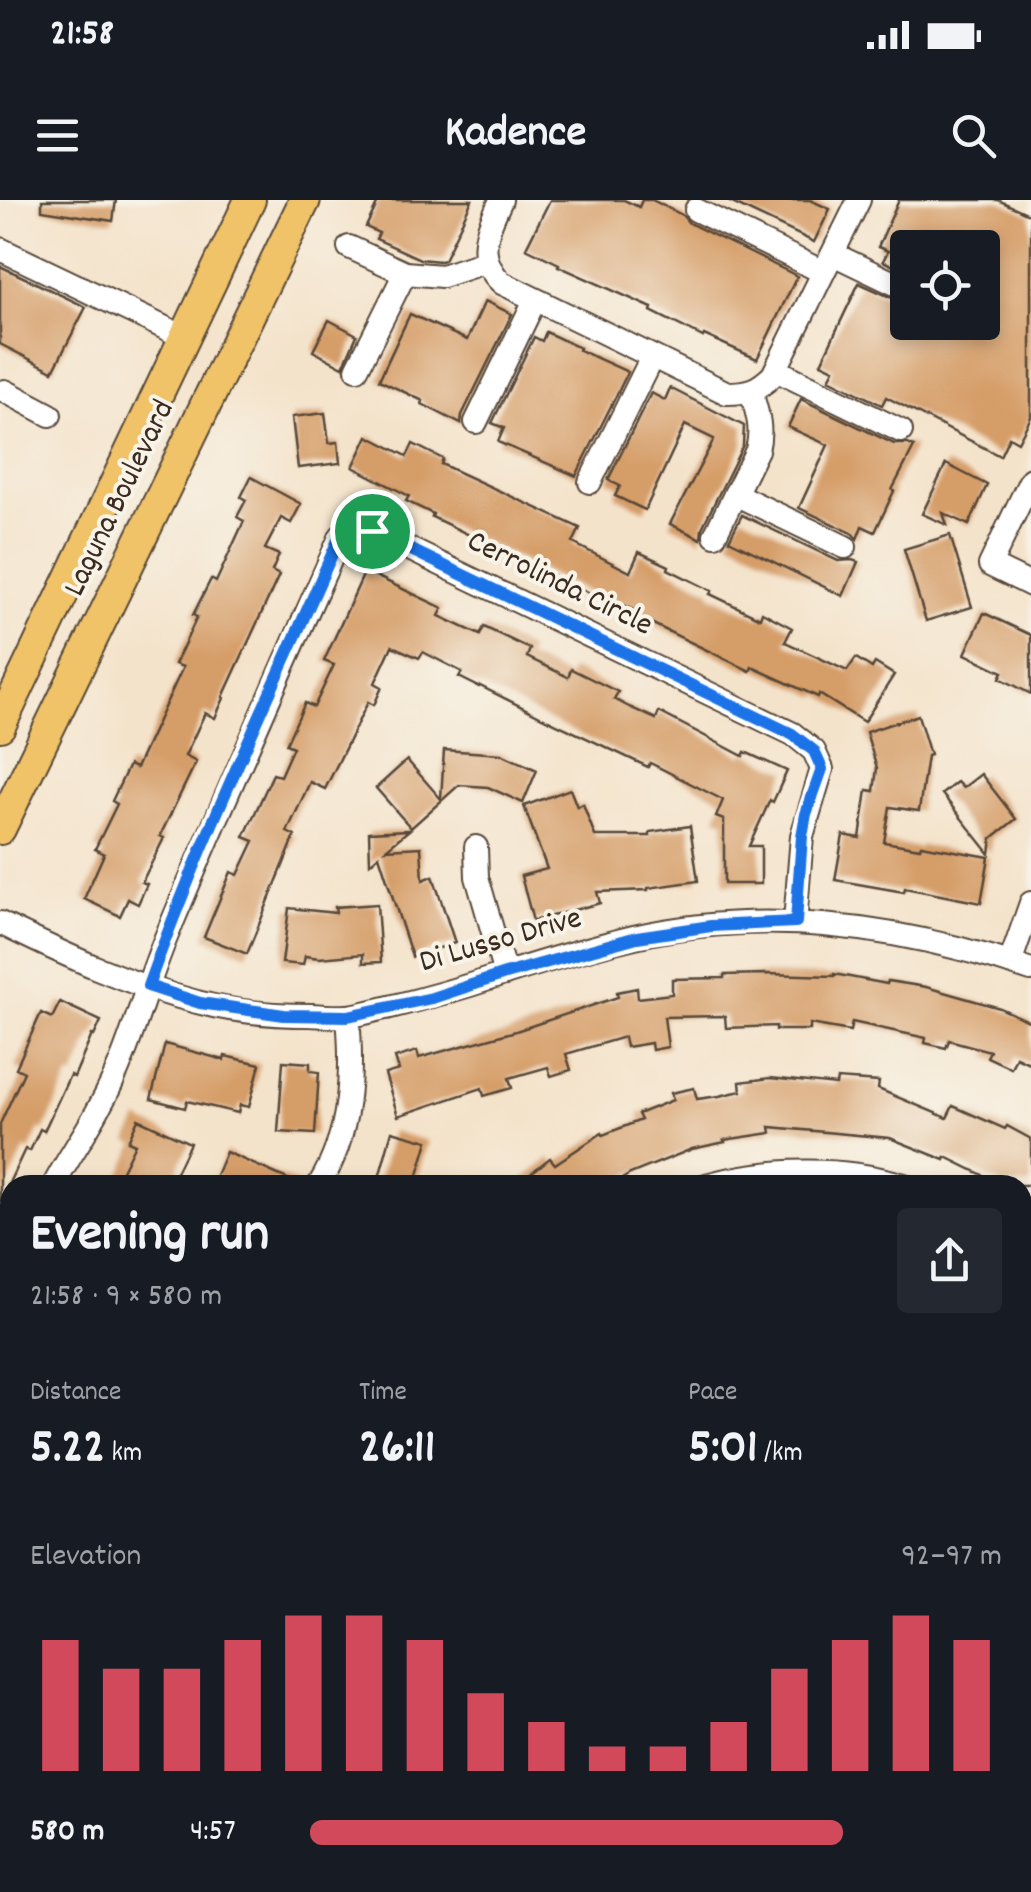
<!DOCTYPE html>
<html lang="en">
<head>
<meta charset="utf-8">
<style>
	body { margin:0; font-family:Dekko,sans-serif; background:#242831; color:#f1f3f6; height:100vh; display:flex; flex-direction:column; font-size:38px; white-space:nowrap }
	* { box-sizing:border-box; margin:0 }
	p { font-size:32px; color:#9ea1a6 }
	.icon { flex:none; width:55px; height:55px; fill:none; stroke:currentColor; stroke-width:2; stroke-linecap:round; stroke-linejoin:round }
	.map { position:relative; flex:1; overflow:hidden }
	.details { position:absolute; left:0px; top:975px; width:1032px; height:718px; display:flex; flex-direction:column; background:#171b24; border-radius:30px 30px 0 0; box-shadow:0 5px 15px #0003 }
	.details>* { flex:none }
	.tools { position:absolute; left:890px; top:30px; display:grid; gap:20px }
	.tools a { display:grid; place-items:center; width:110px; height:110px; border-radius:10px; background:#171b24; box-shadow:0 5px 15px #0003; font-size:50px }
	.pin { position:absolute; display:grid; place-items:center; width:85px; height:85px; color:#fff; margin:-42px; border:5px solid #fff; border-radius:50%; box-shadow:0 2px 10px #0007 }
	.round { display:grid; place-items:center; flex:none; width:105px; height:105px; border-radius:10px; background:#242831 }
	.summary { display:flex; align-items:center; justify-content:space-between; height:170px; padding:0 30px }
	h1 { font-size:55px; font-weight:800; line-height:75px }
	.figures { display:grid; grid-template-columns:repeat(3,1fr); gap:15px; height:170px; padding:10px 30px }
	.figures div { display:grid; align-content:center }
	.figures b { font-size:50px; font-weight:800 }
	.figures small { font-size:28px; font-weight:400 }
	.figures p { font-size:28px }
	.chart { height:280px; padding:20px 30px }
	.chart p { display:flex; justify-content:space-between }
	.chart svg { width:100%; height:180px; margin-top:10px; stroke:#d1495b; stroke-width:6 }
	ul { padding:0 30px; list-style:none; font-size:32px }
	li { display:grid; grid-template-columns:160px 120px 1fr; align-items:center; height:75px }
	li i { height:25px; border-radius:12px; background:#d1495b }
	.status { display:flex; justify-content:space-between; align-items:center; height:70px; padding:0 50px; background:#171b24; direction:ltr }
	.status svg { height:28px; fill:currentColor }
	header { display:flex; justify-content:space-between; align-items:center; height:130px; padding:0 30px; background:#171b24; font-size:45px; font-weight:800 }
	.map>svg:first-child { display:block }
	.building { fill:#d59d67 }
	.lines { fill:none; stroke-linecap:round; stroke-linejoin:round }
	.minor-casing { stroke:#574638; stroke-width:26 }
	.major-casing { stroke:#574638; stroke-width:34 }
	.minor { stroke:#fff; stroke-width:22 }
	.major { stroke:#f0c369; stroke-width:30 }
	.route-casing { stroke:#fff; stroke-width:20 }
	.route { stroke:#1a73e8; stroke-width:12 }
	.labels { text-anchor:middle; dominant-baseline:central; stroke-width:8; stroke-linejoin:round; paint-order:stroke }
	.street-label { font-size:32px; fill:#3b2a1e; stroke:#f7f3e8 }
</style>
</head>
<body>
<div class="status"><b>21:58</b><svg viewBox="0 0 49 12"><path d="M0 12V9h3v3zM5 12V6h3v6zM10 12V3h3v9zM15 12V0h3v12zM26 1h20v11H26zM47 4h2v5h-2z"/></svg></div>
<header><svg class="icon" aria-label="menu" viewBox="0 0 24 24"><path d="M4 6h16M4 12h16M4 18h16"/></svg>Kadence<svg class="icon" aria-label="search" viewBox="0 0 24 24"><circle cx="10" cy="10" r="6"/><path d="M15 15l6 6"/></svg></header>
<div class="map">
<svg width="1031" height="1692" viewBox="0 0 1031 1692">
	<rect width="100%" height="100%" fill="#f7f3e8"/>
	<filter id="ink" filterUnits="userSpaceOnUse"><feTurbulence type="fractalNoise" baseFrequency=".01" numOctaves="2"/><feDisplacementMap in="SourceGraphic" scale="20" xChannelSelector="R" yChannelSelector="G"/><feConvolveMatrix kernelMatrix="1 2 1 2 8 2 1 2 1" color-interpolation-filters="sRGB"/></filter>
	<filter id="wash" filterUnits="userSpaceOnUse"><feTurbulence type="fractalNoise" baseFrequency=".0048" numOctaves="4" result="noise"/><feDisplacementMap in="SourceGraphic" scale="40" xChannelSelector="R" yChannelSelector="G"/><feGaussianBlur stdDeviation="2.25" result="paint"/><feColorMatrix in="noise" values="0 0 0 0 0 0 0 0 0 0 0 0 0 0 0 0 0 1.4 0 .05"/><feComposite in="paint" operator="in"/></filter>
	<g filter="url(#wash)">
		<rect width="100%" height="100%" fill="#f4e3cb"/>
		<g id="blocks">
			<g class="building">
				<polygon points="42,0 116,0 113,21 42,10"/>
				<polygon points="379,0 472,0 444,60 440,61 420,59 376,39 379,33 366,27"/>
				<polygon points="550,0 624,0 639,7 642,0 652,0 682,15 689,23 797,76 757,159 704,135 703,137 651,111 652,108 558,66 559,64 526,48"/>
				<polygon points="726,0 810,0 830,9 814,42"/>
				<polygon points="899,0 998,0 1031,15 1031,217 1018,242 1009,237 1000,256 886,197 882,205 829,179 834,169 821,163 859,83 908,105 908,122 959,122 982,133 982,48 908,48 908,63 904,71 883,61 888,51 878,47"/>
				<polygon points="0,66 86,107 53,171 0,144"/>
				<polygon points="485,101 512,114 462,215 461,224 422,204 423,201 379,180 410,114 467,140"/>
				<polygon points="329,120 357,135 343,167 313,151"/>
				<polygon points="546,132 580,148 579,150 628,172 576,276 498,242 504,228 492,223 534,137 542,141"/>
				<polygon points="670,188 744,226 743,245 702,328 701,339 670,324 714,239 685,225 645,310 615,296 620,286 608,280 651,193 665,200"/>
				<polygon points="801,199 894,244 908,244 914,247 892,290 894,291 875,332 862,326 857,339 852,333 799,308 828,245 788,227"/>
				<polygon points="325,213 329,243 338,242 340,263 298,268 292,217"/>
				<polygon points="368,236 407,256 413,244 443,259 441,264 580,328 573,343 630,372 639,352 669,366 668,369 712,391 710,394 760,418 762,412 792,428 785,442 847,471 856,458 872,468 875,463 894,475 864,522 819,494 818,497 752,467 750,471 630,413 632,409 599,393 598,397 432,317 433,314 406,301 409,296 353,267"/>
				<polygon points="946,264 987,285 969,325 943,313 947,325 922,314"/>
				<polygon points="251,277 301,304 291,323 281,318 265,349 279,355 272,371 279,375 223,497 224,498 215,518 205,513 185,556 196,562 160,636 164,638 142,682 147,684 138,704 128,699 120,716 84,699 104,654 95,649 117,604 112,601 129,565 136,568 183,467 175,464 197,417 193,415 211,379 216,382 244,321 237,317 246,300 241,297"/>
				<polygon points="742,315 838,361 852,360 858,362 843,396 729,340"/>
				<polygon points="950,335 972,407 926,421 904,349"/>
				<polygon points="365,371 443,408 439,416 480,435 484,427 530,449 527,457 568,477 571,469 618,492 614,499 629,507 656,519 659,512 743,556 745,552 787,571 773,602 770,600 749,646 761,646 761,684 724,684 724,620 716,617 723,600 650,563 648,567 548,520 480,486 479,487 459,477 462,472 423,452 419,458 392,446 375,483 382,487 374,505 368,502 325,589 310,582 287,632 295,636 247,754 204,737 231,672 238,675 254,641 244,637 273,574 280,576 293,547 286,544 293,529 305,503 314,507 334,465 324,461"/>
				<polygon points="984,413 1031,435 1031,494 1000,478 1003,472 965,454"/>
				<polygon points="918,515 930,555 927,556 919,611 890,607 884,642 920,648 921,645 989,657 981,703 905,688 904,692 835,680 843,635 860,638 867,590 874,591 877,568 866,532"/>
				<polygon points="444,550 501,554 537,570 523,603 488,587 459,585 411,628 376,588 407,560 441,599"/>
				<polygon points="981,574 1016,619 992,638 990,654 942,594 957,582 963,588"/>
				<polygon points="570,589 577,607 583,604 595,636 650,636 650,632 690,626 698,681 648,688 648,690 597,692 600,703 533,721 521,676 547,669 524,606"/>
				<polygon points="409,630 386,649 421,647 423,680 433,676 455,743 412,757 379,655 370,663 369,632"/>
				<polygon points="377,704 381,762 363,763 363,754 319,758 305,756 303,765 282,763 289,708 336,713 335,707"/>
				<polygon points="766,774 834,776 834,774 887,784 888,781 926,787 1000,808 1031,822 1031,864 1016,857 1011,868 987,857 990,851 949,840 946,848 925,843 926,838 852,822 850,831 810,824 810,830 776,830 776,826 726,828 725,816 664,817 668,847 652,850 651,843 626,847 624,837 566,854 571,870 551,876 548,867 509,878 512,888 484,896 482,888 398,916 385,874 399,870 395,858 417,851 419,858 516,831 618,797 617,792 637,788 638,798 672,794 672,779 724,778 724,775"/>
				<polygon points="60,802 101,821 94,836 92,835 74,877 70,875 44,931 40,929 30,951 25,949 0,1002 0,924 24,872 16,868 41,813 52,818"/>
				<polygon points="165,844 224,860 225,856 260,864 249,907 240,905 238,913 187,901 185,908 151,899"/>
				<polygon points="283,861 310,863 310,871 319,872 315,934 278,932"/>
				<polygon points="770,878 836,885 837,879 879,882 878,889 947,918 953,906 1005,929 1007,926 1031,939 1031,985 1003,985 946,957 945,960 890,938 770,927 771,933 724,940 725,942 692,949 630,974 612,985 516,985 550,958 555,964 602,933 603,935 641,920 638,914 673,900 671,893 694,888 697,899 719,896 741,891 740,882"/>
				<polygon points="138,919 190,943 170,985 115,985 135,944 128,941"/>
				<polygon points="392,931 428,941 415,985 377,985"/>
				<polygon points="226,952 301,985 212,985"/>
			</g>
		</g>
	</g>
	<g filter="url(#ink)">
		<use href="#blocks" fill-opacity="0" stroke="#574638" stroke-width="2.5"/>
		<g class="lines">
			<defs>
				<g id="minor">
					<path d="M501,0C487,30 474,57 502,83L727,193C748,193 758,190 773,175L859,0"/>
					<polyline points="696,10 823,72"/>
					<polyline points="349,47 405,73 442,76 485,62"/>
					<polyline points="0,49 184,137"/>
					<polyline points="833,54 908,90"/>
					<polyline points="357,169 405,73"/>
					<polyline points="776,170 901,231"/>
					<polyline points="5,191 50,215"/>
					<polyline points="476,222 535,100"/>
					<polyline points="1031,279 990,365 1031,385"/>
					<polyline points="590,282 652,157"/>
					<polyline points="735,294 845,347"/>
					<path d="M715,335L757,250C763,228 757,212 751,192"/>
					<polyline points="476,647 477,677 505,774"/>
					<path d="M0,723C63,754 129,785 197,802C233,812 274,815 311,815C323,816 336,817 349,816C361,815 374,810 386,808C423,799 459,789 495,777C541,762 588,748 634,737C767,707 904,727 1031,770"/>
					<polyline points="1010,763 1031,703"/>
					<path d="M54,985C68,958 86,933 100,906C130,852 143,792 167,735C223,601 282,469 341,336L352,327L372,331L793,534L814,551L822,569L802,636L795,722"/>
					<path d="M319,985C351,934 353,874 348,816"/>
					<path d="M706,985C769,968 841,966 904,985"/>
					<polyline points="1022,1046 1031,1054"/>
					<polyline points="0,1104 10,1081"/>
					<polyline points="1022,1162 1031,1150"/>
					<polyline points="1022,1229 1031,1238"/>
					<polyline points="1022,1454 1031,1444"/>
					<polyline points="831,1682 845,1692"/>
					<polyline points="0,1689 10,1665"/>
					<polyline points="260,1692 265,1682"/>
					<polyline points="505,1692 509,1682"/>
				</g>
				<g id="major">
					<polyline points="0,526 250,0"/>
					<polyline points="0,629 305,0"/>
				</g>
			</defs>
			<use href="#minor" class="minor-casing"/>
			<use href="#major" class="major-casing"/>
			<use href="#minor" class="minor"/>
			<use href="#major" class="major"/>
		</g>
	</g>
	<g class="lines" filter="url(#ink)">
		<defs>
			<path id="route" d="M352,326L372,331L792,534L814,551L822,569L806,614L802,636L796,722L711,726L637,737L505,774L432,798L348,816L284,815L200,803L148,786C203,633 275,485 340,336Z"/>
		</defs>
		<use href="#route" class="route-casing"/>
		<use href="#route" class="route"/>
	</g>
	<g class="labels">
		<g class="street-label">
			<text transform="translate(121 299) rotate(-64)">Laguna Boulevard</text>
			<text transform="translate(559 385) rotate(26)">Cerrolinda Circle</text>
			<text transform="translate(501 742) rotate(-16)">Di Lusso Drive</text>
		</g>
	</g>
</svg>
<div class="tools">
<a><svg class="icon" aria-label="locate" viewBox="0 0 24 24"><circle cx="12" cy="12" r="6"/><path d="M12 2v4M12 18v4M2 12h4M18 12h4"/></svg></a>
</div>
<div class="pin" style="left:372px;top:331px;background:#1e9e55"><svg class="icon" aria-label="arrive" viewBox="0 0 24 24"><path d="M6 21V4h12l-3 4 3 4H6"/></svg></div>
<section class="details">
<div class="summary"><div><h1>Evening run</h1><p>21:58 · 9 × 580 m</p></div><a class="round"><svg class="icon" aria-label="share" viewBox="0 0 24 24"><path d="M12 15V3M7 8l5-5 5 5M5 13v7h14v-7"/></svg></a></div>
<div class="figures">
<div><p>Distance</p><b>5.22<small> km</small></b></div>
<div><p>Time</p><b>26:11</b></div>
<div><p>Pace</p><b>5:01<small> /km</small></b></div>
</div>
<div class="chart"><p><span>Elevation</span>92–97 m</p>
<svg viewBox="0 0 160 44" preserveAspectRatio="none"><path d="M5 44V12M15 44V19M25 44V19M35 44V12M45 44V6M55 44V6M65 44V12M75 44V25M85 44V32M95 44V38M105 44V38M115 44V32M125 44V19M135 44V12M145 44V6M155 44V12"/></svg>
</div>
<ul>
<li><b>580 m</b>4:57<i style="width:77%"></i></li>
</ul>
</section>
</div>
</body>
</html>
